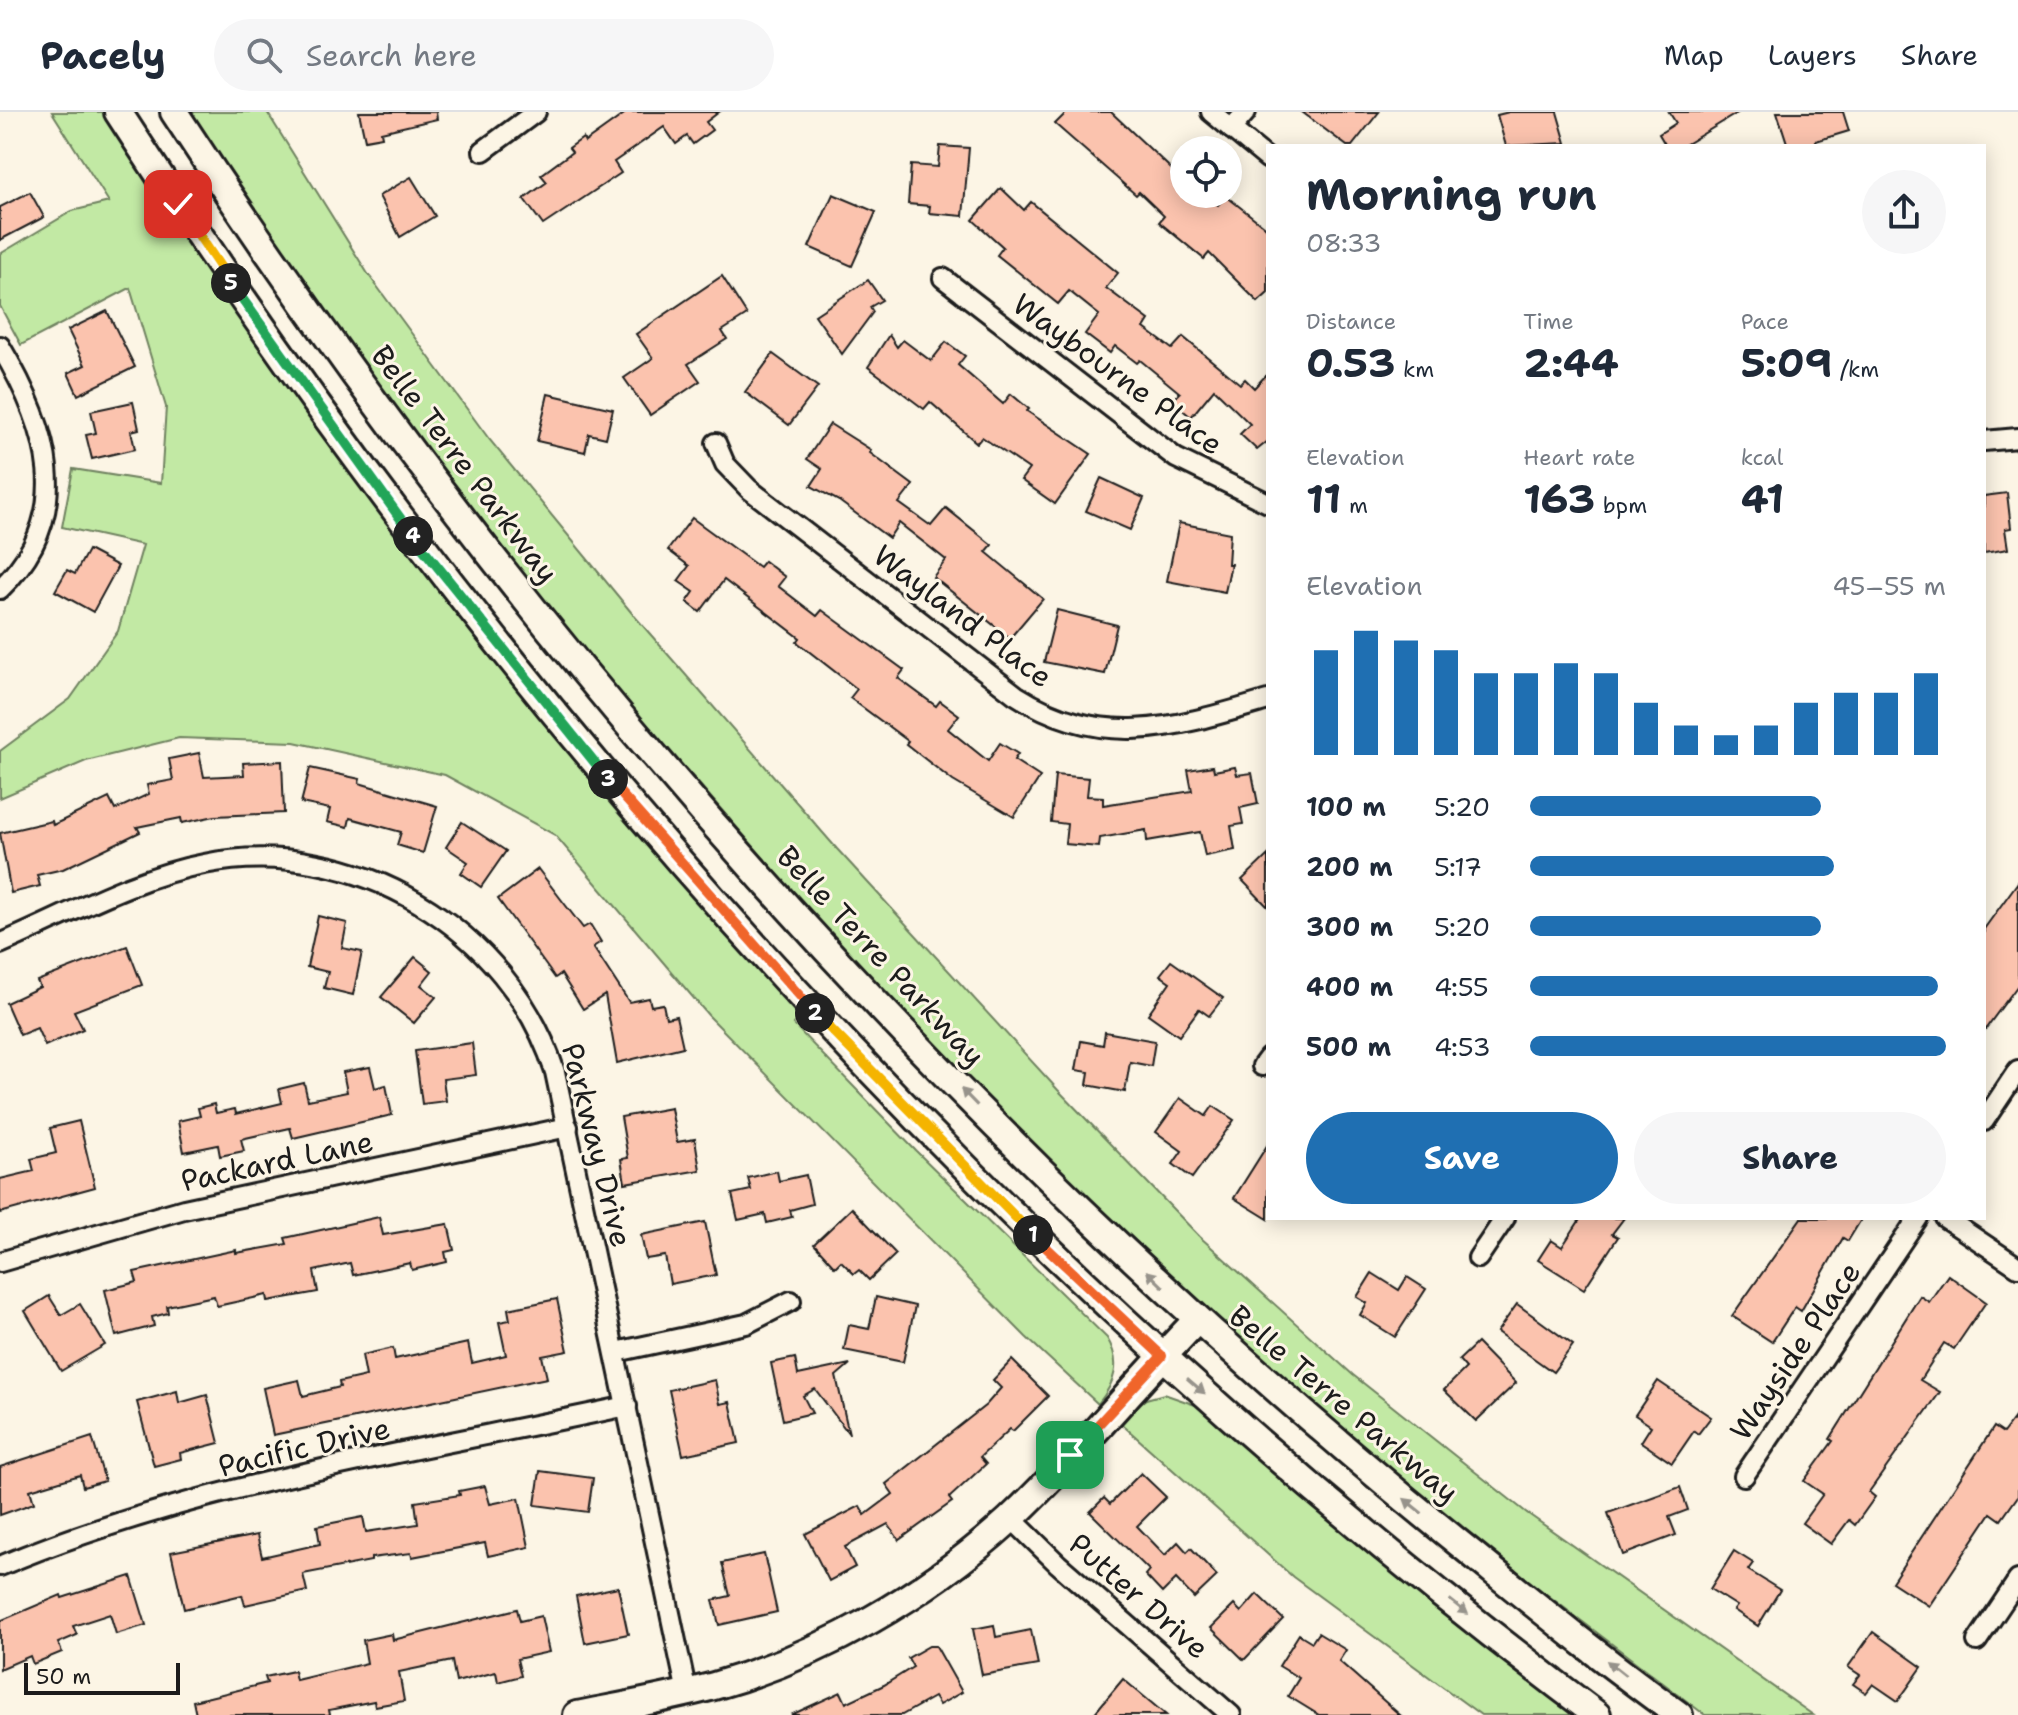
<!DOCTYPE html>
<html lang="en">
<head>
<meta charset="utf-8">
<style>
	body { margin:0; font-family:"Shantell Sans",sans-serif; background:#f6f6f7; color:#1f2937; height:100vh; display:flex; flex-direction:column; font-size:30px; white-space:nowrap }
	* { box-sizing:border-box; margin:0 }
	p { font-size:26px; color:#747a83 }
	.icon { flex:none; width:44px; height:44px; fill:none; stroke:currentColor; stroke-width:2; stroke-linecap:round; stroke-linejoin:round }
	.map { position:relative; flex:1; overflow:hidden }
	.details { position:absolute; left:1266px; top:32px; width:720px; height:1076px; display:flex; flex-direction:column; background:#fff; border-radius:0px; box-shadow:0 4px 20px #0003 }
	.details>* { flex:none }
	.fabs { position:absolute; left:1170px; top:24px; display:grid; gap:16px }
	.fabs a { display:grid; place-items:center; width:72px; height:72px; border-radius:50%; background:#fff; box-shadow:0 4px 20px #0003; font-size:40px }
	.scale { position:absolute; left:24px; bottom:20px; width:156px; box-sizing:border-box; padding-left:8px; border:4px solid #1c1c1c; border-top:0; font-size:22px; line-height:28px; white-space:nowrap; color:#1c1c1c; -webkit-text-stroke:6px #fcf5e5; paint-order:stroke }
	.pin { position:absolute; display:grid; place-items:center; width:68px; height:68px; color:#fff; margin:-34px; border-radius:16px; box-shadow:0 4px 12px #0006 }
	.km { position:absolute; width:40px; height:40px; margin:-20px; border-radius:50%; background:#222; color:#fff; font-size:22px; line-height:40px; text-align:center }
	.round { display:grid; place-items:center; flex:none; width:84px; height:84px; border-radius:42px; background:#f6f6f7 }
	.headline { display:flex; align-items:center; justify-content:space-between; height:136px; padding:0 40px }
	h1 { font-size:44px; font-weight:700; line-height:60px }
	.metrics { display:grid; grid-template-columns:repeat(3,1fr); gap:12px; height:136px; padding:8px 40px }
	.metrics div { display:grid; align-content:center }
	.metrics b { font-size:40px; font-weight:700 }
	.metrics small { font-size:22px; font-weight:400 }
	.metrics p { font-size:22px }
	.chart { height:224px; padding:16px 40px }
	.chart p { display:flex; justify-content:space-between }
	.chart svg { width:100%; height:144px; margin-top:8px; stroke:#1f6fb2; stroke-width:6 }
	.action { display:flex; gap:16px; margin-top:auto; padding:16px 40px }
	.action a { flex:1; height:92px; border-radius:48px; background:#1f6fb2; color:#fff; font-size:32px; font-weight:700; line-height:92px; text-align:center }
	.action a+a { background:#f6f6f7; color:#1f2937 }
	ul { padding:0 40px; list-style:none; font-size:26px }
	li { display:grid; grid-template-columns:128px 96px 1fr; align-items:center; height:60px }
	li i { height:20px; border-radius:10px; background:#1f6fb2 }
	header { display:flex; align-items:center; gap:48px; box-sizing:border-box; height:112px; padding:0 40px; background:#fff; border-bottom:2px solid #e0e1e3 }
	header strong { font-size:38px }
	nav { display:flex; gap:44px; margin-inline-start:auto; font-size:28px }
	.search { width:560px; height:72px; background:#f6f6f7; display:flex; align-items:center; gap:20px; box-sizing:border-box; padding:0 28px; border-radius:44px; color:#747a83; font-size:30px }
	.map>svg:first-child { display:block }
	.green { fill:#c2e9a4; stroke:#6f8260; stroke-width:2 }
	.building { fill:#fbc3ae; stroke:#1c1c1c; stroke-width:2 }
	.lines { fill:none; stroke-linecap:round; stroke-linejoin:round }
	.street-casing { stroke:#1c1c1c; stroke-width:24 }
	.secondary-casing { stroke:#1c1c1c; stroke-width:32 }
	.street { stroke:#fcf5e5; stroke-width:18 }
	.secondary { stroke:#fcf5e5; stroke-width:26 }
	.oneway { fill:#97938b }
	.split-1-casing { stroke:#fff; stroke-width:16 }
	.split-2-casing { stroke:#fff; stroke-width:16 }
	.split-3-casing { stroke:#fff; stroke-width:16 }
	.split-4-casing { stroke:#fff; stroke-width:16 }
	.split-5-casing { stroke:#fff; stroke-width:16 }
	.split-6-casing { stroke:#fff; stroke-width:16 }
	.split-1 { stroke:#f0652b; stroke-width:10 }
	.split-2 { stroke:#f5b400; stroke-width:10 }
	.split-3 { stroke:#f0652b; stroke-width:10 }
	.split-4 { stroke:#22a559; stroke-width:10 }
	.split-5 { stroke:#22a559; stroke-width:10 }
	.split-6 { stroke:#f5b400; stroke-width:10 }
	.labels { text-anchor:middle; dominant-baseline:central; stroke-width:6; stroke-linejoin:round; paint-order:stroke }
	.street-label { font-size:30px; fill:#1c1c1c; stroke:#fcf5e5 }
</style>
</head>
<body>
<header>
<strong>Pacely</strong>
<div class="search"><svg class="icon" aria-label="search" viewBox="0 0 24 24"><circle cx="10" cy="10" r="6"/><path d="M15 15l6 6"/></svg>Search here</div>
<nav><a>Map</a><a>Layers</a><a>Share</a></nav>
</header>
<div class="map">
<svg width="2018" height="1603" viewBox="0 0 2018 1603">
	<rect width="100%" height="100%" fill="#fcf5e5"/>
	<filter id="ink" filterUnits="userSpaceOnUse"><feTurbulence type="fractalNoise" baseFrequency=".0125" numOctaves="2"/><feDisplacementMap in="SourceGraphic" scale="16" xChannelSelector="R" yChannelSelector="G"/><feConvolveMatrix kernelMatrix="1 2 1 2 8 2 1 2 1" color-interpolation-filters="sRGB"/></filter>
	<g filter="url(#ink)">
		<g class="green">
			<path d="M52,0H106C305,319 539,614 791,892L800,904L793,912L916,1039L1107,1226C1122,1251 1115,1271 1098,1292L1026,1225L708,903L555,723L445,663L294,630L179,626L86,649L0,686V639L70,587L118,519L143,433L62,415L73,357L161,371L166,295L130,176L21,233L0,194V142L72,99L109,90Z"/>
			<polygon points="189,0 267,0 368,162 489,327 631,500 837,737 1058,978 1200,1125 1353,1263 1527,1401 1813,1603 1705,1603 1482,1433 1354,1326 1267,1252 1029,1029 822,813 578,533 340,222"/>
			<polygon points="1164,1282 1201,1295 1362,1432 1579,1603 1481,1603 1293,1465 1117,1308 1146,1287"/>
		</g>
		<g class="building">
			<polygon points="359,0 436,0 437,7 381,20 382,25 365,28"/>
			<polygon points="627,0 719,0 706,10 712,18 693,32 687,24 676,32 664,15 614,50 621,61 543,113 524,87 547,70 541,63 572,40 569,36 583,26 585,30"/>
			<polygon points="1067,0 1111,0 1184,69 1184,82 1204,82 1218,93 1226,84 1264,114 1268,118 1268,181 1258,190 1209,141 1204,147 1159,110 1164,104 1139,80 1136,83 1055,12"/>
			<polygon points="1302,0 1379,0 1352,34 1347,34"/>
			<polygon points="1509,0 1557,0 1566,31 1506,34 1497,3"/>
			<polygon points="1669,0 1739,0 1683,34 1666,34 1659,22 1676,11"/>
			<polygon points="1777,0 1843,0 1849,19 1816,29 1817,34 1788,34"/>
			<polygon points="940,34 969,36 963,104 929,101 930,94 908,92 911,53 938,55"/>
			<polygon points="411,65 435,104 400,125 379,84"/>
			<polygon points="1001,76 1024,98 1031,90 1118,161 1106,176 1149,208 1144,216 1172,237 1183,225 1240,272 1245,267 1254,276 1268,261 1268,329 1257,338 1240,322 1250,312 1214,277 1191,305 1172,289 1180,281 1140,248 1137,251 1115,234 1110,241 1085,222 1099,203 1069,179 1058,192 997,143 1003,135 973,108"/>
			<polygon points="30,80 44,105 0,128 0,95"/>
			<polygon points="833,82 876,100 852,154 809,135"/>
			<polygon points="722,164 747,203 722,219 727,227 688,252 700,269 650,303 624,266 653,246 636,222"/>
			<polygon points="868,168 882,188 870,195 873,200 842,242 815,203"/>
			<polygon points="107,199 135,255 78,283 68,261 85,253 68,218"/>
			<polygon points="889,223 897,235 903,228 931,249 946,230 965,244 958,253 1003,292 1011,282 1029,297 1027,299 1091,342 1055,392 1021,368 1029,357 982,325 977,331 930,290 924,297 868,255"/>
			<polygon points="773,242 818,275 789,313 745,280"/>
			<polygon points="548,282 613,297 606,326 589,322 585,340 537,329"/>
			<polygon points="133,290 139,317 131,319 135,337 92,347 86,323 96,321 91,299"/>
			<polygon points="830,312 871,338 870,341 913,373 899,391 931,414 946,396 992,433 986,440 1043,487 1010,526 933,465 946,448 899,411 889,426 839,389 811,374 822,357 807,347"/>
			<polygon points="1101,366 1144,386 1130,418 1086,399"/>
			<polygon points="2007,381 2011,416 2005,417 2008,437 1984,441 1984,384"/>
			<polygon points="692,406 759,455 764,449 785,465 778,474 817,504 822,498 904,558 898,566 936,594 940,589 959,603 948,617 988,649 1000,631 1018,642 1014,648 1040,665 1014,705 953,669 906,632 908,629 850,586 857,577 797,530 800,526 724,468 700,500 687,490 694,480 678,469 689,454 668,438"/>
			<polygon points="1179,411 1230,421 1228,452 1231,452 1225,480 1167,469"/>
			<polygon points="88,438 118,454 93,500 55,479 67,458 75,462"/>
			<polygon points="1057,498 1117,513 1105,562 1044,550"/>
			<polygon points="199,641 204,665 244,663 243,651 282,649 284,701 215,704 182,711 181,706 137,715 140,720 63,757 37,763 40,774 11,781 0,721 52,709 53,713 109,686 115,698 149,682 147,673 173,668 169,647"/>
			<polygon points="1213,654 1214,659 1235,655 1237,663 1252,661 1258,692 1240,696 1243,712 1231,714 1235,738 1205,744 1200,720 1147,729 1146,718 1100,726 1099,735 1065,732 1067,712 1051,710 1055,663 1089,666 1087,684 1103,685 1103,693 1192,679 1188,658"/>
			<polygon points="310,656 360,667 359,671 437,694 423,741 397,733 401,720 350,706 348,715 327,710 330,697 301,691"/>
			<polygon points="462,710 506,739 481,775 461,761 468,750 446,735"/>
			<polygon points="1268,743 1268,795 1242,768"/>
			<polygon points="538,757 583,816 590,812 601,830 593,835 629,890 649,886 651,894 663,892 666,906 676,904 683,935 617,951 605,883 583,897 561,862 555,866 498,787"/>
			<polygon points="2018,770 2018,873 1984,919 1984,817"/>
			<polygon points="318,804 347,811 342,836 362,840 353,883 324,876 328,860 307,855"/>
			<polygon points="127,834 142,873 74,899 83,917 45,934 37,916 20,923 6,891 40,875 37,869"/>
			<polygon points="415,845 432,859 421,873 436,885 414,911 381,885"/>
			<polygon points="1171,849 1223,886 1209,904 1199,897 1179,924 1148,902 1170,870 1160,863"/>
			<polygon points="1105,920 1155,929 1151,954 1130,950 1125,980 1087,973 1089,960 1076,958 1081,929 1103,933"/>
			<polygon points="472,931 476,963 443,967 446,989 422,992 415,939"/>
			<polygon points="370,955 375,976 386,973 392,1003 293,1026 290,1016 241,1027 244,1039 220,1044 218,1033 184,1040 178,1009 200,1004 198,996 214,992 216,1001 235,997 236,1002 282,991 279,977 304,971 308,988 347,980 343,960"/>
			<polygon points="1180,986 1206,1004 1213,994 1234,1008 1192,1066 1173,1052 1182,1039 1156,1020"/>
			<polygon points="671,996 677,1030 695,1027 700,1058 625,1071 621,1047 628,1046 621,1005"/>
			<polygon points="79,1009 95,1075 0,1101 0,1067 34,1059 31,1047 56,1041 50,1016"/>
			<polygon points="1268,1032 1268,1107 1234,1086"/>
			<polygon points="777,1059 779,1069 806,1063 812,1092 790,1098 792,1105 767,1111 765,1102 738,1108 732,1082 751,1078 748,1066"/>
			<polygon points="852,1096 896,1142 869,1168 859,1158 854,1162 841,1149 835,1155 814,1132"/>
			<polygon points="379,1105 383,1123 448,1112 454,1138 445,1140 447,1150 412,1158 410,1151 353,1163 350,1151 314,1159 318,1180 268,1189 267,1183 217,1194 214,1184 167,1194 168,1201 152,1205 154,1214 116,1224 105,1178 137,1170 134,1160 236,1138 236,1141 287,1132 285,1126"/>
			<polygon points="1581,1106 1624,1106 1612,1122 1618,1125 1584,1177 1538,1148 1551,1128 1562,1135"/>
			<polygon points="1801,1106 1862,1106 1848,1129 1843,1126 1801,1199 1795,1195 1772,1230 1732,1204"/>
			<polygon points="705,1110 716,1163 670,1172 665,1144 646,1147 641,1123"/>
			<polygon points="1372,1161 1399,1178 1407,1165 1426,1177 1395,1225 1360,1203 1367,1191 1357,1185"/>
			<polygon points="1948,1163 1986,1190 1954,1237 1944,1231 1920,1268 1940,1280 1869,1380 1875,1385 1855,1413 1849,1408 1831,1432 1802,1411 1823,1382 1804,1369 1833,1329 1830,1327 1920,1184 1929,1190"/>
			<polygon points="49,1184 61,1203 80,1192 105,1233 61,1259 25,1199"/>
			<polygon points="876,1185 915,1194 903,1250 844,1238 849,1213 869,1217"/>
			<polygon points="557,1187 568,1239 542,1244 547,1266 273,1323 263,1276 299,1268 303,1284 340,1275 339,1270 366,1264 362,1243 393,1236 395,1247 468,1231 472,1251 506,1243 499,1210 510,1208 508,1197"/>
			<polygon points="1517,1192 1573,1233 1553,1260 1497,1220"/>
			<polygon points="1477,1231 1516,1271 1476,1309 1444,1278 1466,1256 1459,1248"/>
			<polygon points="795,1246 798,1263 850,1252 836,1264 849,1322 815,1277 803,1284 812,1301 783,1308 771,1251"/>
			<polygon points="1012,1248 1048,1284 1013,1319 1010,1317 980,1345 986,1352 949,1386 952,1390 899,1428 888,1412 845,1435 855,1455 829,1469 805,1422 860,1394 865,1403 893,1382 886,1372 986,1293 1001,1276 993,1268"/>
			<polygon points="715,1268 720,1292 730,1290 739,1331 683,1343 669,1278"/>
			<polygon points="1658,1269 1711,1305 1698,1322 1694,1319 1672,1351 1641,1330 1651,1314 1635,1303"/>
			<polygon points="177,1279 179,1291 207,1283 219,1331 180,1341 181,1347 154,1354 137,1290"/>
			<polygon points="2018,1301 2018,1384 2001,1408 1991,1401 1929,1494 1892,1470 1994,1315 2003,1321"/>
			<polygon points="92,1325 105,1369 83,1375 80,1363 30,1378 34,1391 0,1403 0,1355"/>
			<polygon points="540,1359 593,1366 588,1400 535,1393"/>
			<polygon points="1141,1361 1166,1385 1137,1414 1165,1443 1178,1430 1187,1440 1191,1436 1217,1464 1194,1486 1176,1467 1162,1481 1145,1463 1149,1458 1090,1400 1104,1386 1110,1392"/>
			<polygon points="485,1374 490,1392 519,1386 529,1435 488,1444 485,1431 412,1445 411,1441 371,1446 371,1449 303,1462 307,1479 245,1493 242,1483 184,1497 171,1440 257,1423 262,1445 320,1432 317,1414 363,1405 366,1420 418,1412 415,1390 460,1383 459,1379"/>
			<polygon points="1680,1375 1688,1398 1669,1405 1676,1423 1623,1443 1608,1401"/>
			<polygon points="1734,1439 1753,1451 1748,1458 1780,1478 1758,1514 1734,1498 1737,1494 1710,1477"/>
			<polygon points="764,1442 777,1500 719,1513 713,1488 730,1484 722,1451"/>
			<polygon points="131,1464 146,1513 116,1522 110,1502 73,1514 77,1523 58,1531 62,1540 33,1552 30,1544 0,1557 0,1509 61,1483 62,1486"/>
			<polygon points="618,1475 628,1522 585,1531 576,1484"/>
			<polygon points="1257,1482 1283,1507 1244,1548 1211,1516 1234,1493 1241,1500"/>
			<polygon points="517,1497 520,1509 541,1504 549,1540 517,1547 521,1564 498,1570 496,1560 456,1570 452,1549 399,1560 404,1589 375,1594 374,1589 329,1598 330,1603 196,1603 193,1589 267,1571 265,1565 294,1559 296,1568 367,1551 363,1528 392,1522 393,1528"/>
			<polygon points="994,1513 996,1525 1031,1518 1038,1553 982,1563 973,1517"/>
			<polygon points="1873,1520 1922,1555 1898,1589 1873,1572 1866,1581 1853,1572 1860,1563 1848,1555"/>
			<polygon points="1318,1521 1346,1538 1339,1549 1400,1603 1319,1603 1288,1584 1299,1566 1279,1554 1299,1522 1312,1530"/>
			<polygon points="929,1534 936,1534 962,1580 939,1593 934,1585 902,1603 791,1603 841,1580 846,1591 884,1573 913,1555 908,1546"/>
			<polygon points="1123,1567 1166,1603 1093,1603"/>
		</g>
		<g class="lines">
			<defs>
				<g id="street">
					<polyline points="1211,0 1268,47"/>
					<polyline points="1231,17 1246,0"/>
					<polyline points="483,39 536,0"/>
					<polyline points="943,166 1176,346 1268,391"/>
					<path d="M0,234C48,314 78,402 0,477"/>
					<polyline points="1984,329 2018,326"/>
					<path d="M716,331L725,352L749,377L1016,583C1104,639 1176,615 1268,588"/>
					<path d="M0,832C66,804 134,765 204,752C354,722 509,816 555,960L687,1581"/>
					<polyline points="1262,954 1268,946"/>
					<polyline points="1984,1009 2018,958"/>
					<polyline points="1945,1106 2018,1155"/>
					<polyline points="1478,1146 1505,1106"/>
					<polyline points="0,1150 184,1097 568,1015"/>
					<polyline points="616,1240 746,1212 791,1189"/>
					<polyline points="1744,1364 1918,1106"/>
					<polyline points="1011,1406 1058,1452 1231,1603"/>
					<path d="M0,1454C197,1371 419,1339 627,1294"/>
					<polyline points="1977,1529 2018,1468"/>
				</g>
				<g id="secondary">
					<path d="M118,0C514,616 1010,1164 1597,1603"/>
					<path d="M174,0C523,536 963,1030 1460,1432C1532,1490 1603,1549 1679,1603"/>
					<path d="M577,1603C623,1594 669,1586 714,1574C823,1543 925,1484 1009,1408C1073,1348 1135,1272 1197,1208"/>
				</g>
			</defs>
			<use href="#street" class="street-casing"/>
			<use href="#secondary" class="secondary-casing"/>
			<use href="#street" class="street"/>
			<use href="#secondary" class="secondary"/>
		</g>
		<defs><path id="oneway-solid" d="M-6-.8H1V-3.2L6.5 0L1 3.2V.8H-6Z" transform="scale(2)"/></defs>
		<g class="oneway">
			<use href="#oneway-solid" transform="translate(969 985) rotate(-134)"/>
			<use href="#oneway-solid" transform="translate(1155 1167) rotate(-136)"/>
			<use href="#oneway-solid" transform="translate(1196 1274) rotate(41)"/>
			<use href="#oneway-solid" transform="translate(1413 1394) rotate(-141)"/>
			<use href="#oneway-solid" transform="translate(1459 1495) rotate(38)"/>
			<use href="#oneway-solid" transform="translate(1616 1556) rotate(-142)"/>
		</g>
	</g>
	<g class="lines" filter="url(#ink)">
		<defs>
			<polyline id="split-1" points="1033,1123 1162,1244 1070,1343"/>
			<polyline id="split-2" points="815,901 1033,1123"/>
			<polyline id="split-3" points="608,667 815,901"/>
			<polyline id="split-4" points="413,424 608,667"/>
			<polyline id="split-5" points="231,171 413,424"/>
			<polyline id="split-6" points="178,92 231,171"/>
		</defs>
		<use href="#split-1" class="split-1-casing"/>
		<use href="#split-2" class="split-2-casing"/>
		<use href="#split-3" class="split-3-casing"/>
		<use href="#split-4" class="split-4-casing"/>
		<use href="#split-5" class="split-5-casing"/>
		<use href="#split-6" class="split-6-casing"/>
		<use href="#split-1" class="split-1"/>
		<use href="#split-2" class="split-2"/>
		<use href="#split-3" class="split-3"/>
		<use href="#split-4" class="split-4"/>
		<use href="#split-5" class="split-5"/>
		<use href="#split-6" class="split-6"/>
	</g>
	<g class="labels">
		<g class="street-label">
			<text transform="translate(1118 262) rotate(36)">Waybourne Place</text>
			<text transform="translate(465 352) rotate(53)">Belle Terre Parkway</text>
			<text transform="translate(963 504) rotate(37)">Wayland Place</text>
			<text transform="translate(881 844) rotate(47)">Belle Terre Parkway</text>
			<text transform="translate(597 1033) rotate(76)">Parkway Drive</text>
			<text transform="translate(277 1049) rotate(-12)">Packard Lane</text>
			<text transform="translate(1795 1239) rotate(-56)">Wayside Place</text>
			<text transform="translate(1344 1292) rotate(40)">Belle Terre Parkway</text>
			<text transform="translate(304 1335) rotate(-13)">Pacific Drive</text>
			<text transform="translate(1139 1484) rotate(41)">Putter Drive</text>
		</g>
	</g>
</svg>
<div class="fabs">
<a><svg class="icon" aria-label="locate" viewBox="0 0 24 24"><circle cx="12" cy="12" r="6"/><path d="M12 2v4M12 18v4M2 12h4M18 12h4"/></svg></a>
</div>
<div class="scale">50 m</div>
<div class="pin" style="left:1070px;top:1343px;background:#1e9e55"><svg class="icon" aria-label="arrive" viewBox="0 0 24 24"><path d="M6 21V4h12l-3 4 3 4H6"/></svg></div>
<div class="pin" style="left:178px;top:92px;background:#d93025"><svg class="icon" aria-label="check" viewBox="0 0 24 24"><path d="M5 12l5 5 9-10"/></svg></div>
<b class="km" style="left:1033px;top:1123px">1</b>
<b class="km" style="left:815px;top:901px">2</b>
<b class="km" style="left:608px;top:667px">3</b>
<b class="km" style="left:413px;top:424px">4</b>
<b class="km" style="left:231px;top:171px">5</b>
<section class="details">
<div class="headline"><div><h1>Morning run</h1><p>08:33</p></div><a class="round"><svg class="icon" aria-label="share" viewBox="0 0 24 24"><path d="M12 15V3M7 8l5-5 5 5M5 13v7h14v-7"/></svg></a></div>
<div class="metrics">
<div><p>Distance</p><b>0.53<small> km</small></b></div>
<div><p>Time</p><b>2:44</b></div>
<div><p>Pace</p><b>5:09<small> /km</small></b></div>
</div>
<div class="metrics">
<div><p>Elevation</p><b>11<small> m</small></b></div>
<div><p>Heart rate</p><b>163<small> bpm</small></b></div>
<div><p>kcal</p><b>41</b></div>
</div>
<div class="chart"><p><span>Elevation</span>45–55 m</p>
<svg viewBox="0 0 160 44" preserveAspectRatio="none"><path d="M5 44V12M15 44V6M25 44V9M35 44V12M45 44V19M55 44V19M65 44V16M75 44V19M85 44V28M95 44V35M105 44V38M115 44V35M125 44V28M135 44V25M145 44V25M155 44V19"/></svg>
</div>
<ul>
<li><b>100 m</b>5:20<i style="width:70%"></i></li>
<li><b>200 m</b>5:17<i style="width:73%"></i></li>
<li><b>300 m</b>5:20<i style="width:70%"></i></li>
<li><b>400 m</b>4:55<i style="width:98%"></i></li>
<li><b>500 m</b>4:53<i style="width:100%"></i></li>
</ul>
<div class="action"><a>Save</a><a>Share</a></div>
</section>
</div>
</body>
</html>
